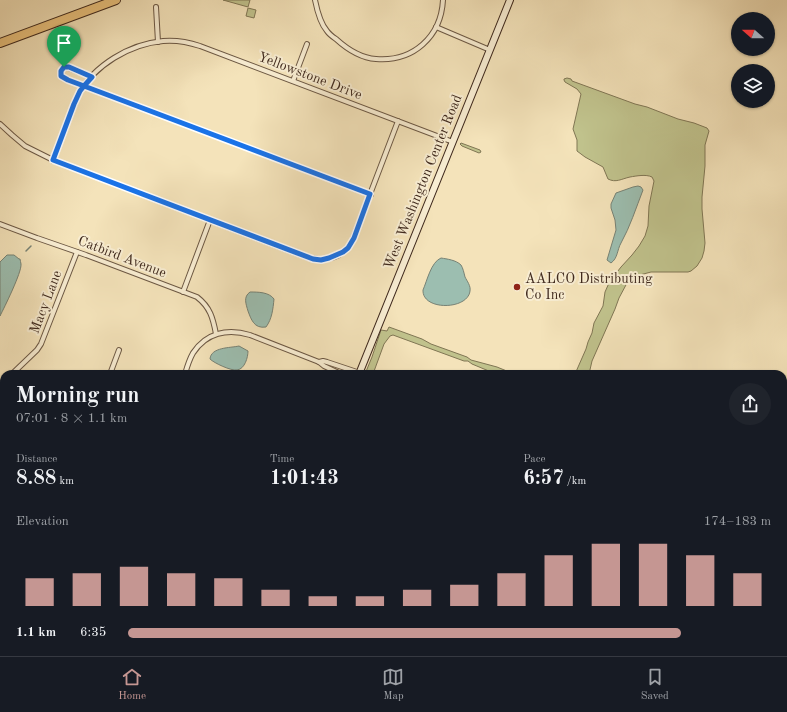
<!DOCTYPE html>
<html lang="en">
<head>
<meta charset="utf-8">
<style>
	body { margin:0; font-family:"Old Standard TT",serif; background:#20242c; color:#f1f3f6; height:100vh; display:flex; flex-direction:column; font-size:15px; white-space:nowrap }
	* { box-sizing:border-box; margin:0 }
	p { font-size:13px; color:#9ea1a6 }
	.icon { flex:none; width:22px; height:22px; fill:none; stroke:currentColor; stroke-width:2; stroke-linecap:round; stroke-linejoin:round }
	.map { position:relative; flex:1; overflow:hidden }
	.panel { position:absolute; left:0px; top:370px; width:787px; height:286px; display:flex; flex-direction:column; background:#171b24; border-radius:12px 12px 0 0; box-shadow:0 1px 3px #0004 }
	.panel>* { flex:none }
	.needle { width:26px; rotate:291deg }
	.controls { position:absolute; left:731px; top:12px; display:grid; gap:8px }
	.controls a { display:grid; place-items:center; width:44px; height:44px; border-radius:50%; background:#171b24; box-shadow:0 1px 3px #0004; font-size:20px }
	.pin { position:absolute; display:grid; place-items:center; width:34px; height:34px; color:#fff; margin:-41px -17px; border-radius:50% 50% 50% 0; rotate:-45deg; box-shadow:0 0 4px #0007 }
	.pin .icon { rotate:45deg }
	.round { display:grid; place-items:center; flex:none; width:42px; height:42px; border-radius:21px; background:#20242c }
	.overview { display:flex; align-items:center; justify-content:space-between; height:68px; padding:0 16px }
	h1 { font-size:22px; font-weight:800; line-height:30px }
	.metrics { display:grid; grid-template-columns:repeat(3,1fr); gap:6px; height:68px; padding:4px 16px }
	.metrics div { display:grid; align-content:center }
	.metrics b { font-size:20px; font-weight:800 }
	.metrics small { font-size:11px; font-weight:400 }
	.metrics p { font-size:11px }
	.chart { height:112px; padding:8px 16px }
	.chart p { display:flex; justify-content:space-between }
	.chart svg { width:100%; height:72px; margin-top:4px; stroke:#c59692; stroke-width:6 }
	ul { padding:0 16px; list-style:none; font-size:13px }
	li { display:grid; grid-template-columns:64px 48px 1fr; align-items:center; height:30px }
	li i { height:10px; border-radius:5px; background:#c59692 }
	.dock { display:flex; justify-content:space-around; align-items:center; height:56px; border-top:1px solid #363941; background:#171b24; font-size:11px; color:#9ea1a6 }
	.dock a { display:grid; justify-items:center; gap:2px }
	.dock .on { color:#c59692 }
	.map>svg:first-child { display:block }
	.green { fill:#c0c28c; stroke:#807654 }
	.water { fill:#9cbeb0; stroke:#778275 }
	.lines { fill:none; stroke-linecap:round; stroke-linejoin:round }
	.stream { stroke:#778275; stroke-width:1.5 }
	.street-casing { stroke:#6c5844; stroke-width:6 }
	.secondary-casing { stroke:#3f291d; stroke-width:8 }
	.highway-casing { stroke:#3f291d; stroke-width:10 }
	.street { stroke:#f8edd2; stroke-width:4 }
	.secondary { stroke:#f8edd2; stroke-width:6 }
	.highway { stroke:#eac27d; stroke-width:8 }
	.route-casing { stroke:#fff; stroke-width:8 }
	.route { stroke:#1a73e8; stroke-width:5 }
	.poi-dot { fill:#8f2418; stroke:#f8edd2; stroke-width:1.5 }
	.labels { text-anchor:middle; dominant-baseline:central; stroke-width:4; stroke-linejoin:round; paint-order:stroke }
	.street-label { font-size:14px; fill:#3f291d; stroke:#f8edd2 }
	.poi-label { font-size:14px; fill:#3f291d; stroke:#f8edd2; text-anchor:start }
</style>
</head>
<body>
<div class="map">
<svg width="787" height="656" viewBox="0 0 787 656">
	<rect width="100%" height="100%" fill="#f4e3ba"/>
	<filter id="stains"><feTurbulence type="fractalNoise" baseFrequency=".005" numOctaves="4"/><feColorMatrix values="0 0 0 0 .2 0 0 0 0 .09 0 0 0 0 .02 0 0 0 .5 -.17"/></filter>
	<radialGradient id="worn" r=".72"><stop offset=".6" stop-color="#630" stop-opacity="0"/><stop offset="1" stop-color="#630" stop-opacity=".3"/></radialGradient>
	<g class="green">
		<polygon points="223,0 250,0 248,7"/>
		<polygon points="248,8 256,10 254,18 246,16"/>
		<path d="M567,78L571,79L572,81L635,104L647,107L678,119L694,123L707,128L709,131L705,145V166L702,197V209L705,243L704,251L702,258L697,266L691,271L688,272H651L632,277L627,283L619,298L615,309L592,361L589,374H575L586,349L588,342L592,333L594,323L603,306L605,292L609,283L614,276L621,267L632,255L639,246L645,236L648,226L649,206L654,181L652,177C646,174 636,176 630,177C621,179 616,183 608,179L603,167L585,157L577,151V140L573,129L581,94L577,89L565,82L564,80V79Z"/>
		<polygon points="461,143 480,150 481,152 479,153 462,146 460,144"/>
		<polygon points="389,327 422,339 431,344 467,357 471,360 497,367 514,374 496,374 472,364 468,361 464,361 393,335 390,336 384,344 373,374 365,374 372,357 381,330 387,331"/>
		<polygon points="787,587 787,656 720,656 713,652 732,652 740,653 744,652 783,652 783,597"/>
		<polygon points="71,652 138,652 148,656 62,656 69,654"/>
		<polygon points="398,652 420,652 421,656 408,656"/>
	</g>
	<g class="water">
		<path d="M638,186L641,187L643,190C636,208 630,227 621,243C617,250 618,258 611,263L607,260L616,230L615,220L611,208V204L616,193L633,187Z"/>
		<path d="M7,255H14L19,259H20C20,261 21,262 21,264C22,272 4,308 0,316V262Z"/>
		<path d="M441,258C447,259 456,260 461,265C463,268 464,273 465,277C467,281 471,286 470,291C468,310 422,311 423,290C427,281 431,262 441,258Z"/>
		<path d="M250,292C258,292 269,292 274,299C273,309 272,319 266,327C254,329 251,319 248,311C246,304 243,297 250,292Z"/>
		<path d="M239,346L248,351C248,357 245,369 237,370C231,371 214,363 210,359C211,347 230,348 239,346Z"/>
	</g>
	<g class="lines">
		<polyline class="stream" points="26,251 31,246"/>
		<defs>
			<g id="street">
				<path d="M315,0C317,10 320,23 327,31C329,34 333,37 336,39C347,49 361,58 376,59C413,62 441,37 443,0"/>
				<polyline points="156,7 158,42"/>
				<polyline points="436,27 490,50"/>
				<path d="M92,77L66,67C61,68 60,71 61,76L68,80L371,195"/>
				<polyline points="293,81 307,44"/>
				<path d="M0,124L12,135L25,146L55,161L306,257C324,262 340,259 351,244L398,121"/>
				<path d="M53,161L78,95C94,65 130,44 163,41C175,40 188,42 200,46L453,142"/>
				<path d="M0,224L37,238L86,255L197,297C210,307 213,318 216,334"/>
				<polyline points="183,292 210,220"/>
				<polyline points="319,362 323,361 327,362 360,373"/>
				<polyline points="12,374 37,350 41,344 77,252"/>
				<polyline points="110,374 119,350"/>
				<path d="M185,374C187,367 189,360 193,353C206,333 227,328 250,335L319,362L324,366L341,374"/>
				<polyline points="0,392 4,386"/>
				<polyline points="0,466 4,468"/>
			</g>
			<g id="secondary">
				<polyline points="359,374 510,0"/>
				<polyline points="390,652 400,656"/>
				<polyline points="245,656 247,652"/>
			</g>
			<polyline id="highway" points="0,43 116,0"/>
		</defs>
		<use href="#street" class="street-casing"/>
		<use href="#secondary" class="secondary-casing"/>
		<use href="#highway" class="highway-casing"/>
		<use href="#street" class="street"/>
		<use href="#secondary" class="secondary"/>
		<use href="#highway" class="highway"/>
	</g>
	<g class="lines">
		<defs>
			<polyline id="route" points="64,67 61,71 61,76 68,80 84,86 80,91 74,104 53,160 313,259 321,260 329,258 343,252 348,248 354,238 370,194 84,86 92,77 69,67 64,67"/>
		</defs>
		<use href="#route" class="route-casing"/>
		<use href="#route" class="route"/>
	</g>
	<circle class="poi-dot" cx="517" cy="287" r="4"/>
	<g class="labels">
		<g class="street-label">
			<text transform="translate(310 76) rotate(21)">Yellowstone Drive</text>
			<text transform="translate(423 182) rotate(-68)">West Washington Center Road</text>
			<text transform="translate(122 257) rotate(21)">Catbird Avenue</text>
			<text transform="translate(46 302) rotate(-69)">Macy Lane</text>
		</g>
		<g class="poi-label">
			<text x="525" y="279">AALCO Distributing<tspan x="525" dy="16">Co Inc</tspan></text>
		</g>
	</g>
	<rect width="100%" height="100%" filter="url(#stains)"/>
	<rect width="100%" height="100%" fill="url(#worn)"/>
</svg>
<div class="controls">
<a><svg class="needle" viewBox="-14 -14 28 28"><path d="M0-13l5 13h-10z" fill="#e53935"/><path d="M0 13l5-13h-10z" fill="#9ea1a6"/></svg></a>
<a><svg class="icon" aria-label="layers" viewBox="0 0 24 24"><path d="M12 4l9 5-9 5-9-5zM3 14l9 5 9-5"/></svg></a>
</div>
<div class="pin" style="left:64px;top:67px;background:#1e9e55"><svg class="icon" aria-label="arrive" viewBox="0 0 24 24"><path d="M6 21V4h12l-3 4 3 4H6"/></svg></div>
<section class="panel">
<div class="overview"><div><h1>Morning run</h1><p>07:01 · 8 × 1.1 km</p></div><a class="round"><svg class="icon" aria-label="share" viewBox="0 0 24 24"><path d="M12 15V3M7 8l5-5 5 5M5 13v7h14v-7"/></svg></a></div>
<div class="metrics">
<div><p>Distance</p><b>8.88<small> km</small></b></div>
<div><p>Time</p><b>1:01:43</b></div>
<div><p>Pace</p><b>6:57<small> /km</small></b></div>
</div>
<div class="chart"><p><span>Elevation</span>174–183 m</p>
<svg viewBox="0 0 160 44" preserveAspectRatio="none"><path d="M5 44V27M15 44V24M25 44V20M35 44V24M45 44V27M55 44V34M65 44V38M75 44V38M85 44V34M95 44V31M105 44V24M115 44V13M125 44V6M135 44V6M145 44V13M155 44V24"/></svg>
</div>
<ul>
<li><b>1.1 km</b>6:35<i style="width:86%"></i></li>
</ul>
</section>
</div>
<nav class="dock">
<a class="on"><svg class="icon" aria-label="home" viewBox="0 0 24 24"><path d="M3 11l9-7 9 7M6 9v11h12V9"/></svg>Home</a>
<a><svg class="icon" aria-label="map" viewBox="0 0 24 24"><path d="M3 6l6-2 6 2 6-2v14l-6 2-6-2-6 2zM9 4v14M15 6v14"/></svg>Map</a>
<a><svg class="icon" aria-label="saved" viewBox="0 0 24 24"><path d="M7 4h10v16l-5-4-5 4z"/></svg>Saved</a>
</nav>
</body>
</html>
